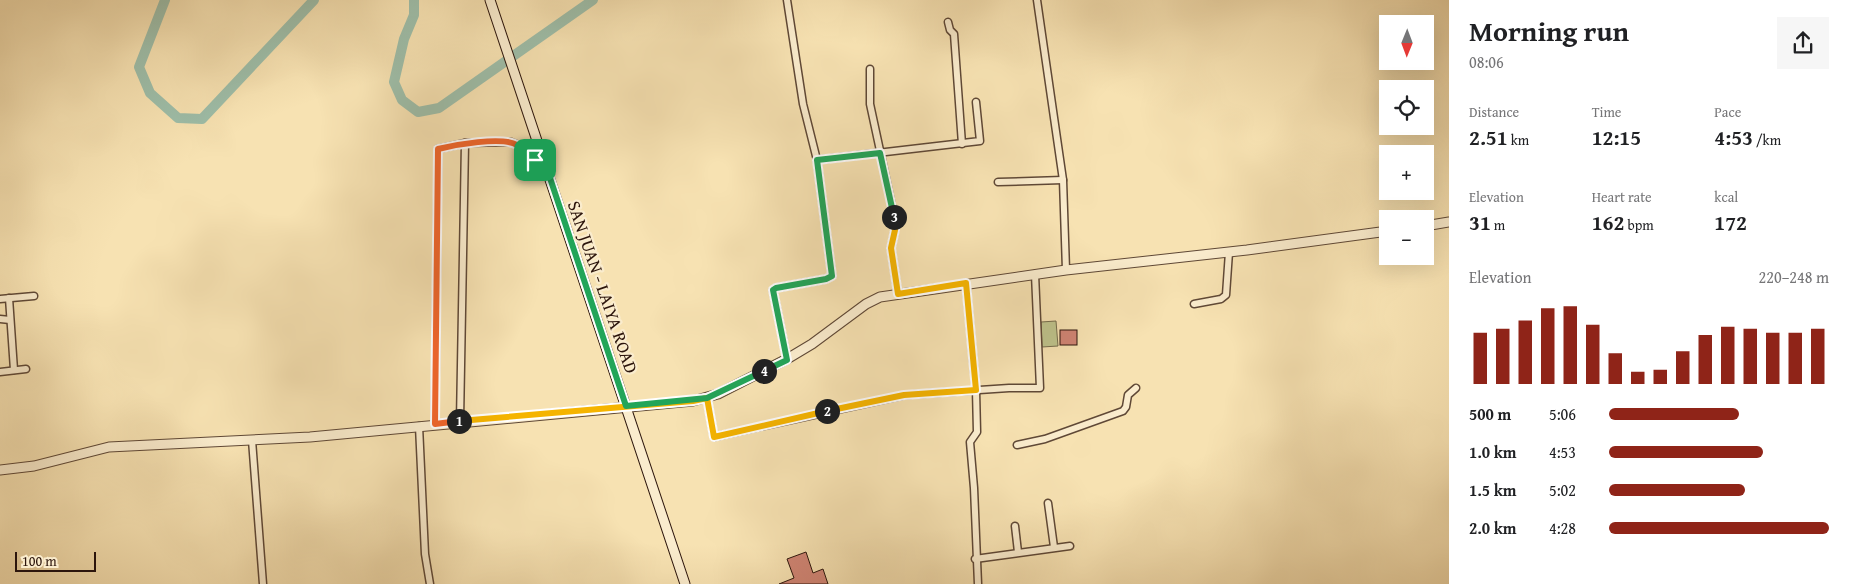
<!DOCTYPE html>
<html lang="en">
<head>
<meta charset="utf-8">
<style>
	body { margin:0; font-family:"Gentium Book Plus",serif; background:#f6f6f6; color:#202124; height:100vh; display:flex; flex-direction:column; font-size:19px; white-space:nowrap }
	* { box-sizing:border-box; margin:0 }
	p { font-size:16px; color:#757577 }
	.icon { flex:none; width:28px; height:28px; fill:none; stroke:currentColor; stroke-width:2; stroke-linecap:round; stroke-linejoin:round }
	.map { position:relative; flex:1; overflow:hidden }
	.side { display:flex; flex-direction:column; background:#fff; width:400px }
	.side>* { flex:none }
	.needle { width:32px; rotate:181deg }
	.buttons { position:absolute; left:1379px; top:15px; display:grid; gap:10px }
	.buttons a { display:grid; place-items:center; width:55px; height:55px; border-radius:0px; background:#fff; box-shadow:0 5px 20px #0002; font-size:25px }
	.scale { position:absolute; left:15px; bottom:12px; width:81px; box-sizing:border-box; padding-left:5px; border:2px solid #2c150c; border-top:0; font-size:14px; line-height:18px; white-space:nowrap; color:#2c150c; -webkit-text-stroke:4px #faeccd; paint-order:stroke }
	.pin { position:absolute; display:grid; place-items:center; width:42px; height:42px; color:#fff; margin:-21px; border-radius:10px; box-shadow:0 2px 8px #0006 }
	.km { position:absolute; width:25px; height:25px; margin:-12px; border-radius:50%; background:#222; color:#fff; font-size:14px; line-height:25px; text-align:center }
	.round { display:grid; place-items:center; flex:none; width:52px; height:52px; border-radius:0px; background:#f6f6f6 }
	.summary { display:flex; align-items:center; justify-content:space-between; height:85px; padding:0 20px }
	h1 { font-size:28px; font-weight:700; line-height:38px }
	.figures { display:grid; grid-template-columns:repeat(3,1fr); gap:8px; height:85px; padding:5px 20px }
	.figures div { display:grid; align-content:center }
	.figures b { font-size:21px; font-weight:700 }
	.figures small { font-size:14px; font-weight:400 }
	.figures p { font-size:14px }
	.chart { height:140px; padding:10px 20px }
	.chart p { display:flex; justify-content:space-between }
	.chart svg { width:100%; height:90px; margin-top:5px; stroke:#8f2418; stroke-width:6 }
	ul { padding:0 20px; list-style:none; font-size:16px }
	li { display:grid; grid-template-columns:80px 60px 1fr; align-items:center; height:38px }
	li i { height:12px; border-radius:6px; background:#8f2418 }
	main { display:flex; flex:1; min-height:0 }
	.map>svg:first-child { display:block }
	.green { fill:#bec38c; stroke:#756c4c }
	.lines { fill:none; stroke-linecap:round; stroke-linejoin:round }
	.river { stroke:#9ebea9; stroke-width:10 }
	.building { fill:#d08474; stroke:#2c150c }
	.minor-casing { stroke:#5f4836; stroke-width:9 }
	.tertiary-casing { stroke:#5f4836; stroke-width:11 }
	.secondary-casing { stroke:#2c150c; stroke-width:11 }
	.minor { stroke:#faeccd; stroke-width:6 }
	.tertiary { stroke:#faeccd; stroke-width:9 }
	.secondary { stroke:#faeccd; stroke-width:9 }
	.split-1-casing { stroke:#fff; stroke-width:10 }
	.split-2-casing { stroke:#fff; stroke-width:10 }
	.split-3-casing { stroke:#fff; stroke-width:10 }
	.split-4-casing { stroke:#fff; stroke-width:10 }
	.split-5-casing { stroke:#fff; stroke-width:10 }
	.split-1 { stroke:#f0652b; stroke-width:6 }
	.split-2 { stroke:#f5b400; stroke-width:6 }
	.split-3 { stroke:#f5b400; stroke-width:6 }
	.split-4 { stroke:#22a559; stroke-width:6 }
	.split-5 { stroke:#22a559; stroke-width:6 }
	.labels { text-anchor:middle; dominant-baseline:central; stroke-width:4.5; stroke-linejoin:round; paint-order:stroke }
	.street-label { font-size:18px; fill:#2c150c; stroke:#faeccd }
</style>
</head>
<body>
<main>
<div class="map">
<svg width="1449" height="584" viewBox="0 0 1449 584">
	<rect width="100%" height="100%" fill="#f7e2b2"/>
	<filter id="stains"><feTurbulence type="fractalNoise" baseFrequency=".004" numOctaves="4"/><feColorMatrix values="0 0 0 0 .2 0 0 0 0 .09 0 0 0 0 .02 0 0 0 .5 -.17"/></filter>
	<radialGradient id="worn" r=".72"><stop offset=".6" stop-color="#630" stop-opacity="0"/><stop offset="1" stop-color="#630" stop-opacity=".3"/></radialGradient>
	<polygon class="green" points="1056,321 1058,346 1042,347 1041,322"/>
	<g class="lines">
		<g class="river">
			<polyline points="165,0 139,67 150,93 178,118 202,119 314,0"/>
			<polyline points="414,0 414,15 404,39 394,82 402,100 418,112 439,108 593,0"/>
		</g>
	</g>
	<g class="building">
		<rect x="1060" y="330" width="17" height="15"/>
		<polygon points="806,552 813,573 823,569 828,584 779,584 794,578 787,559"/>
	</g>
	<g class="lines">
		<defs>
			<g id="minor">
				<polyline points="1037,0 1063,180 1066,270"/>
				<polyline points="948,22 950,30 954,34 962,144"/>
				<polyline points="870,69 870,104 893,211 895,230 891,248 898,294"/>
				<polyline points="817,160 980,141 976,102"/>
				<polyline points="998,182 1063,180"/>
				<polyline points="966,283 976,390 977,432 970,442 974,488 978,584"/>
				<polyline points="9,298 14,370"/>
				<polyline points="0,299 34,296"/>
				<polyline points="1194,304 1221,299 1226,295 1229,252"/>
				<polyline points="0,319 10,320"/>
				<polyline points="787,359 773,290 776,288 826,279 832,276 817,160 803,104 787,0"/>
				<polyline points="0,372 26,369"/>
				<polyline points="707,398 714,437 905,395 1009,388 1040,388 1035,274"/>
				<polyline points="460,421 465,143"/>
				<polyline points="435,424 438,149 465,143 511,142 518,145 529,156 545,163"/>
				<polyline points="419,426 425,554 430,584"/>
				<polyline points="252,440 263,584"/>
				<polyline points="1017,445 1045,439 1123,411 1126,407 1128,395 1136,388"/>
				<polyline points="1048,503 1054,547"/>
				<polyline points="1015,526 1018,552"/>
				<polyline points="975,559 1070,546"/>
			</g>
			<g id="tertiary">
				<polyline points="1425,226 1449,222"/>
				<polyline points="0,470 34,466 109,447 310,437 693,401 718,394 787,359 812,344 866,304 880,297 1066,270 1247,250 1388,231"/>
			</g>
			<polyline id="secondary" points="490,0 685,584"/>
		</defs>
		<use href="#minor" class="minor-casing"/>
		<use href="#tertiary" class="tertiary-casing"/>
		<use href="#secondary" class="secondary-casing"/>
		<use href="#minor" class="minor"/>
		<use href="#tertiary" class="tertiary"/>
		<use href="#secondary" class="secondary"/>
	</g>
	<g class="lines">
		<defs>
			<path id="split-1" d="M459,421L435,424L438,149C454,145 502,136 517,145C523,148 528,156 535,160"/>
			<polyline id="split-2" points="459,421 693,401 707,398 714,437 827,411"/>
			<polyline id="split-3" points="827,411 904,395 976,390 966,283 898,294 891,248 895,230 894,217"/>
			<polyline id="split-4" points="764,371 787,360 773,290 776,288 826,279 832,276 817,160 880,153 894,217"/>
			<polyline id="split-5" points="535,160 545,163 626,406 707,398 764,371"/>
		</defs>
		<use href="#split-1" class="split-1-casing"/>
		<use href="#split-2" class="split-2-casing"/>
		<use href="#split-3" class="split-3-casing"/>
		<use href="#split-4" class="split-4-casing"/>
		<use href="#split-5" class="split-5-casing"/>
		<use href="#split-1" class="split-1"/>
		<use href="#split-2" class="split-2"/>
		<use href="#split-3" class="split-3"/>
		<use href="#split-4" class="split-4"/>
		<use href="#split-5" class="split-5"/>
	</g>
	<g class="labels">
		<g class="street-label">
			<text transform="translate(603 287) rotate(71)">SAN JUAN - LAIYA ROAD</text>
		</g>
	</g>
	<rect width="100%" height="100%" filter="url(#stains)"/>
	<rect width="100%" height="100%" fill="url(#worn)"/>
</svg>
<div class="buttons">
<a><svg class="needle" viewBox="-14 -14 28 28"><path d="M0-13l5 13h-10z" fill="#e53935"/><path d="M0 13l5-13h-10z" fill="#757577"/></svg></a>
<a><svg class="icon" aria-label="locate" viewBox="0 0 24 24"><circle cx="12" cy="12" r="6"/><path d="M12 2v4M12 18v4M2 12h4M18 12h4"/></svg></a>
<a>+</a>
<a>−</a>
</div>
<div class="scale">100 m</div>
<div class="pin" style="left:535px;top:160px;background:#1e9e55"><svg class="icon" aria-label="arrive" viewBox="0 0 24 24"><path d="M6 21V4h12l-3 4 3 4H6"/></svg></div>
<b class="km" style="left:459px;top:421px">1</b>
<b class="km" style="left:827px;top:411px">2</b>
<b class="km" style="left:894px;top:217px">3</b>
<b class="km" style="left:764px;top:371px">4</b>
</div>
<section class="side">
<div class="summary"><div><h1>Morning run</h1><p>08:06</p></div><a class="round"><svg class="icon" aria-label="share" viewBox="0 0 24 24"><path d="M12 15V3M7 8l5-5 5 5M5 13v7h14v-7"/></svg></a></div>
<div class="figures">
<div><p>Distance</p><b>2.51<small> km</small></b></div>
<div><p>Time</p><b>12:15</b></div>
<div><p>Pace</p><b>4:53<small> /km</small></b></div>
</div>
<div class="figures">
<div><p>Elevation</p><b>31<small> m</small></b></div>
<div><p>Heart rate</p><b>162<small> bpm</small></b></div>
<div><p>kcal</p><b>172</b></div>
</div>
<div class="chart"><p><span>Elevation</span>220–248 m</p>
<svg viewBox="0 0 160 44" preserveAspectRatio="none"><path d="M5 44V19M15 44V17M25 44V13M35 44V7M45 44V6M55 44V15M65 44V29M75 44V38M85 44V37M95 44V28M105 44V20M115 44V16M125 44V17M135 44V19M145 44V19M155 44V17"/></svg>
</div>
<ul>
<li><b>500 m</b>5:06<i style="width:59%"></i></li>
<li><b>1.0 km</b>4:53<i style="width:70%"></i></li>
<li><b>1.5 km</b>5:02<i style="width:62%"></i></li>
<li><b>2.0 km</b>4:28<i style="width:100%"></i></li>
</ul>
</section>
</main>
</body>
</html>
